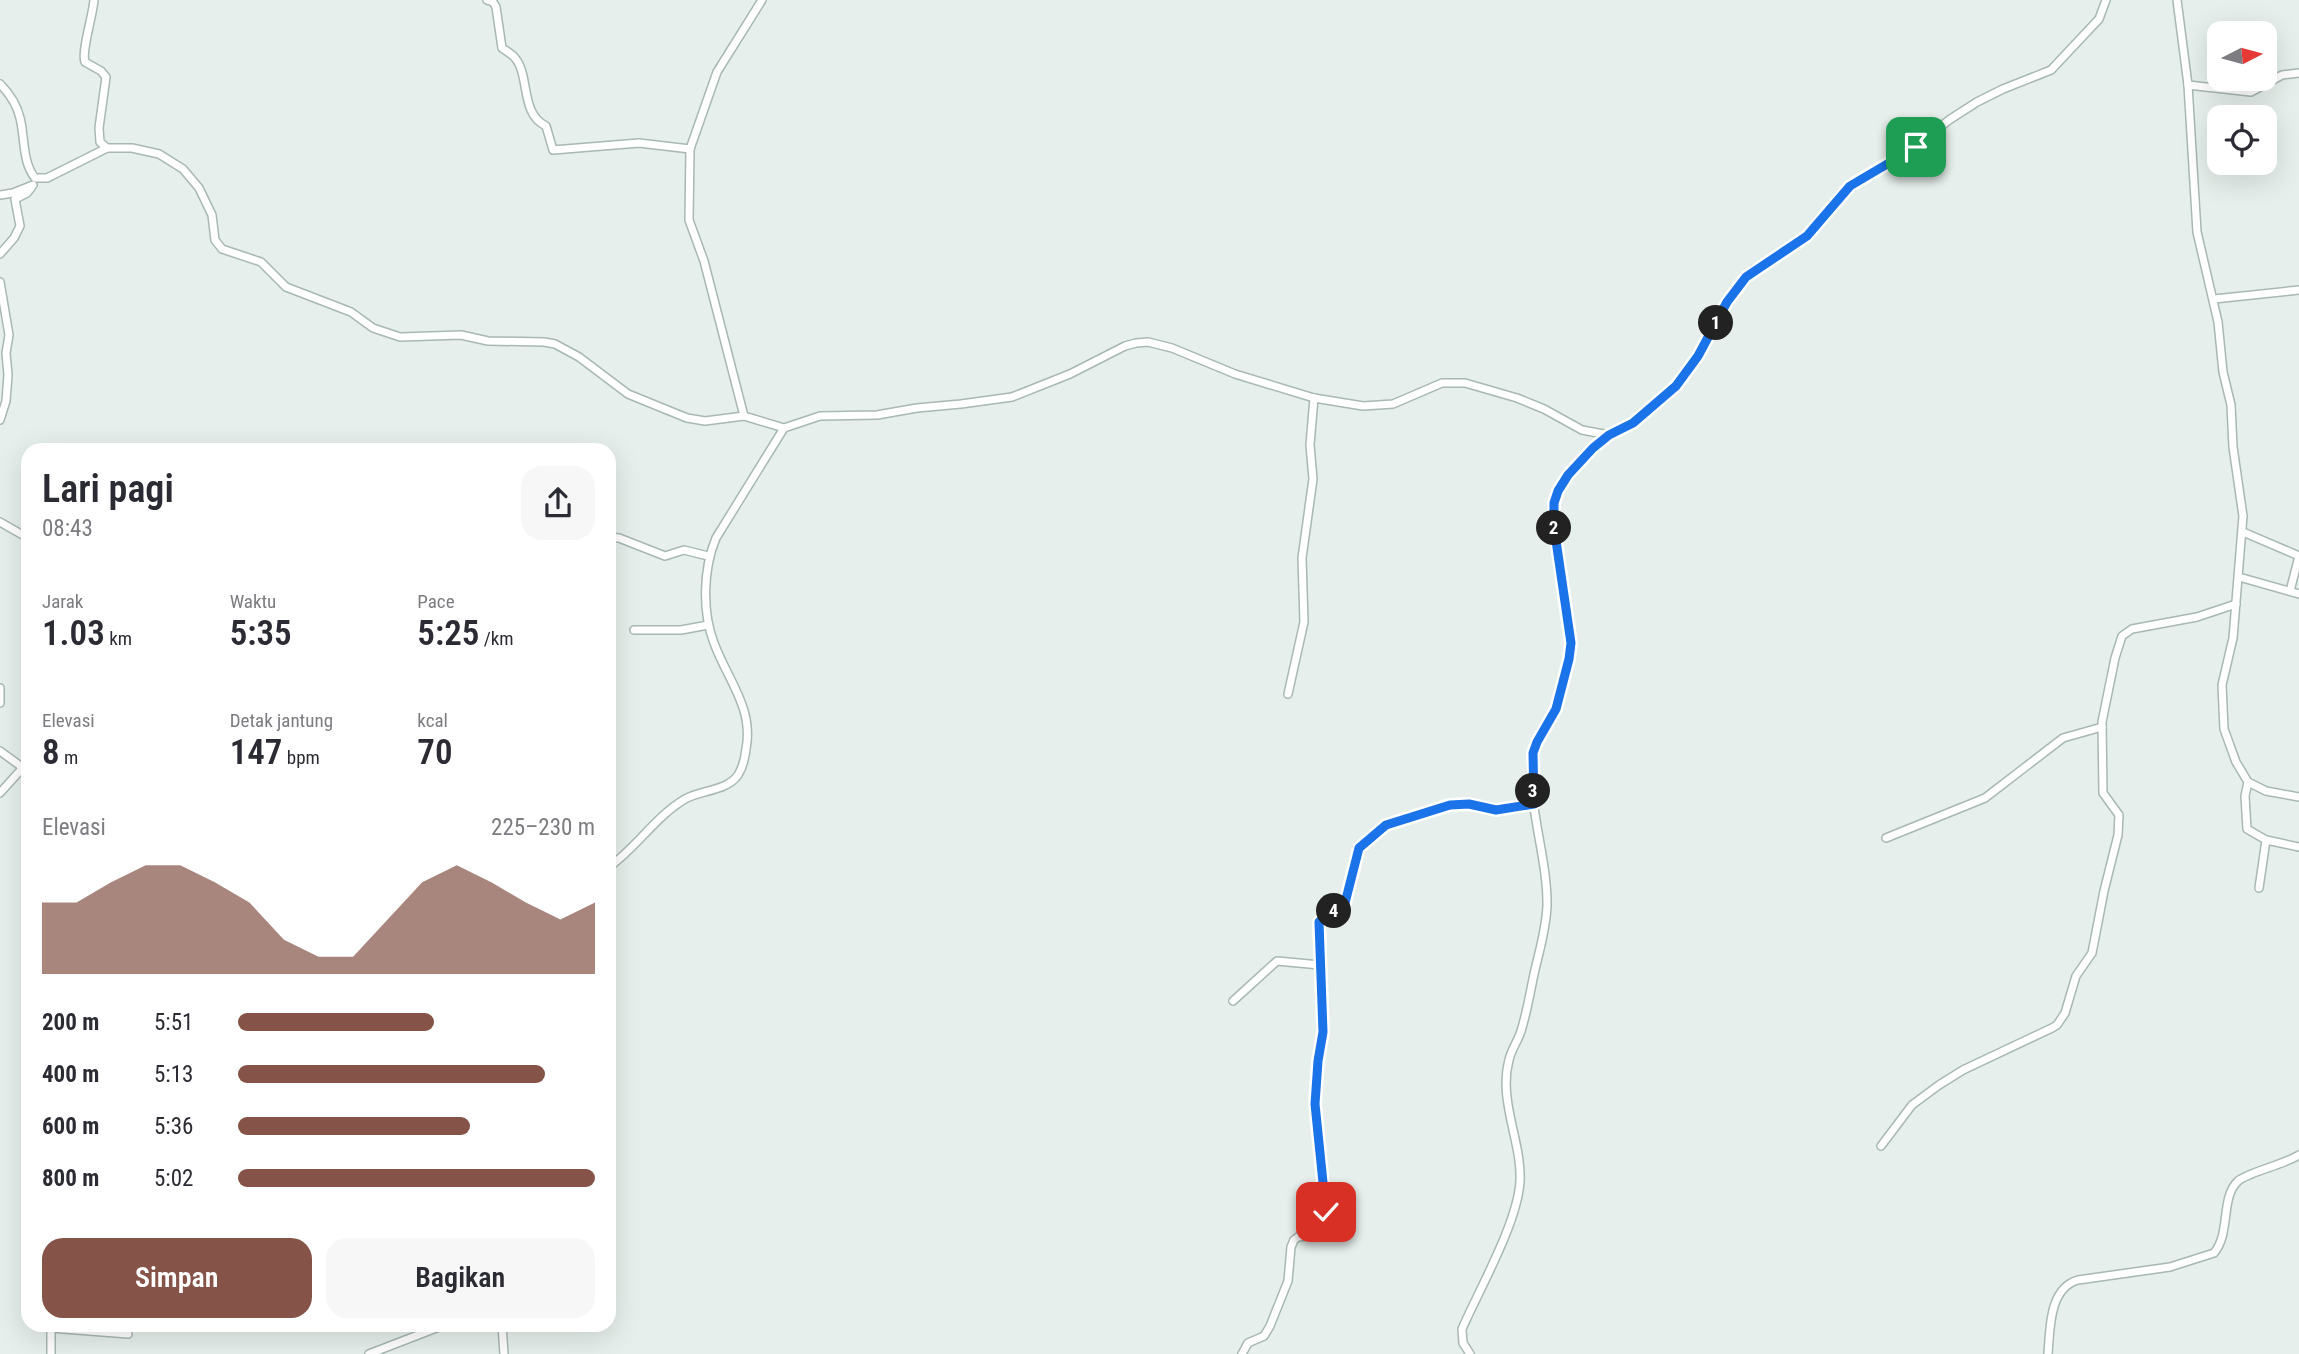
<!DOCTYPE html>
<html lang="id">
<head>
<meta charset="utf-8">
<style>
	body { margin:0; font-family:"Roboto Condensed",sans-serif; background:#f7f7f7; color:#2b2b33; height:100vh; display:flex; flex-direction:column; font-size:26px; white-space:nowrap }
	* { box-sizing:border-box; margin:0 }
	p { font-size:23px; color:#7c7c81 }
	.icon { flex:none; width:38px; height:38px; fill:none; stroke:currentColor; stroke-width:2; stroke-linecap:round; stroke-linejoin:round }
	.map { position:relative; flex:1; overflow:hidden }
	.panel { position:absolute; left:21px; top:443px; width:595px; height:889px; display:flex; flex-direction:column; background:#fff; border-radius:21px; box-shadow:0 7px 28px #0002 }
	.panel>* { flex:none }
	.needle { width:46px; rotate:84deg }
	.buttons { position:absolute; left:2207px; top:21px; display:grid; gap:14px }
	.buttons a { display:grid; place-items:center; width:70px; height:70px; border-radius:14px; background:#fff; box-shadow:0 7px 28px #0002; font-size:35px }
	.pin { position:absolute; display:grid; place-items:center; width:60px; height:60px; color:#fff; margin:-30px; border-radius:14px; box-shadow:0 4px 10px #0006 }
	.km { position:absolute; width:35px; height:35px; margin:-18px; border-radius:50%; background:#222; color:#fff; font-size:19px; line-height:35px; text-align:center }
	.round { display:grid; place-items:center; flex:none; width:74px; height:74px; border-radius:21px; background:#f7f7f7 }
	.summary { display:flex; align-items:center; justify-content:space-between; height:119px; padding:0 21px }
	h1 { font-size:38px; font-weight:600; line-height:52px }
	.stats { display:grid; grid-template-columns:repeat(3,1fr); gap:10px; height:119px; padding:7px 21px }
	.stats div { display:grid; align-content:center }
	.stats b { font-size:35px; font-weight:600 }
	.stats small { font-size:19px; font-weight:400 }
	.stats p { font-size:19px }
	.chart { height:196px; padding:14px 21px }
	.chart p { display:flex; justify-content:space-between }
	.chart svg { width:100%; height:126px; margin-top:7px; fill:#855347; opacity:.7 }
	.action { display:flex; gap:14px; margin-top:auto; padding:14px 21px }
	.action a { flex:1; height:80px; border-radius:21px; background:#855347; color:#fff; font-size:28px; font-weight:600; line-height:80px; text-align:center }
	.action a+a { background:#f7f7f7; color:#2b2b33 }
	ul { padding:0 21px; list-style:none; font-size:23px }
	li { display:grid; grid-template-columns:112px 84px 1fr; align-items:center; height:52px }
	li i { height:18px; border-radius:9px; background:#855347 }
	.map>svg:first-child { display:block }
	.lines { fill:none; stroke-linecap:round; stroke-linejoin:round }
	.street-casing { stroke:#a8b8b2; stroke-width:10 }
	.street { stroke:#fff; stroke-width:7 }
	.route-casing { stroke:#fff; stroke-width:14 }
	.route { stroke:#1a73e8; stroke-width:9 }
</style>
</head>
<body>
<div class="map">
<svg width="2299" height="1354" viewBox="0 0 2299 1354">
	<rect width="100%" height="100%" fill="#e6efeb"/>
	<g class="lines">
		<defs>
			<g id="street">
				<path d="M94,0C93,15 81,52 85,62L101,71L106,77L99,128L100,142L107,148"/>
				<path d="M487,0L493,2L496,7L502,48C506,51 512,54 515,58C530,75 520,114 546,126L553,150L639,143L690,149"/>
				<polyline points="2177,0 2188,85 2197,232 2218,322 2223,372 2231,405 2233,447 2243,516 2233,638 2222,685 2224,729 2236,762 2248,782 2266,791 2299,797"/>
				<path d="M0,84C9,93 17,105 20,118C25,137 22,162 35,178H47L107,148H132L159,154L183,169L199,188L212,215L215,240L222,249L261,262L286,287L351,312L373,328L400,337L461,335L488,341L544,342L555,344L579,357L628,394L687,418L705,421L744,416L784,428"/>
				<polyline points="2188,85 2251,92 2282,75 2299,73"/>
				<polyline points="0,195 13,193 33,185"/>
				<polyline points="0,254 14,238 20,226 15,199 27,193 31,188"/>
				<polyline points="0,282 9,335 6,353 8,375 6,401 0,420"/>
				<polyline points="2214,299 2299,290"/>
				<polyline points="744,416 704,261 689,220 690,149 717,72 762,0"/>
				<polyline points="0,522 28,538"/>
				<polyline points="2243,532 2299,556"/>
				<polyline points="609,537 619,538 665,556 684,550 708,556"/>
				<polyline points="2239,577 2299,594"/>
				<polyline points="2290,591 2299,556"/>
				<polyline points="634,630 681,630 708,625"/>
				<polyline points="0,688 0,703"/>
				<polyline points="1288,694 1304,622 1302,558 1313,479 1310,445 1314,398"/>
				<polyline points="0,751 22,767"/>
				<polyline points="2248,782 2245,796 2247,829 2266,840 2259,888"/>
				<polyline points="0,793 28,762"/>
				<polyline points="1886,838 1985,798 2063,738 2102,727"/>
				<polyline points="2266,840 2299,847"/>
				<path d="M609,867C637,847 655,817 685,799C701,790 727,791 738,775C743,767 745,758 746,749C754,708 727,679 714,643C702,612 703,569 716,538L784,428L820,416L877,415L917,408L961,404L1012,397L1070,374L1125,346L1136,343L1148,342L1172,348L1235,374L1314,398L1363,406L1393,404L1442,383H1465L1517,398L1544,409L1582,430L1609,435L1633,423L1676,386L1698,356L1727,302L1746,277L1754,269L1776,258L1807,236L1850,186L1863,177L1916,147L1949,120L1977,102L2003,89L2051,70L2099,19L2106,0"/>
				<polyline points="1233,1001 1277,961 1320,965"/>
				<polyline points="1881,1146 1912,1105 1939,1085 1963,1070 2052,1028 2057,1025 2065,1013 2076,976 2092,953 2104,891 2118,835 2119,815 2103,793 2102,722 2115,658 2122,636 2132,629 2197,617 2236,604"/>
				<polyline points="502,1325 504,1354"/>
				<polyline points="51,1328 128,1334"/>
				<polyline points="51,1354 51,1325"/>
				<polyline points="369,1354 444,1325"/>
				<polyline points="1242,1354 1248,1343 1264,1336 1270,1326 1288,1281 1291,1247 1294,1240 1298,1237 1315,1235 1321,1230 1325,1221 1326,1193 1316,1104 1318,1061 1323,1032 1320,919 1339,909 1345,903 1359,848 1386,825 1450,805 1469,804 1496,810 1534,804"/>
				<path d="M1470,1354L1463,1343L1462,1329C1479,1290 1518,1222 1520,1181C1522,1142 1498,1101 1509,1060C1511,1050 1518,1041 1521,1031C1527,1012 1530,993 1534,974C1539,952 1546,930 1547,906C1548,857 1525,799 1533,753C1536,737 1548,725 1555,710C1561,697 1569,659 1571,644C1567,607 1544,522 1558,492C1568,469 1590,450 1609,435"/>
				<path d="M2048,1354C2050,1329 2049,1288 2078,1280L2170,1267L2214,1253C2231,1233 2220,1198 2238,1181C2249,1172 2283,1165 2299,1155"/>
			</g>
		</defs>
		<use href="#street" class="street-casing"/>
		<use href="#street" class="street"/>
	</g>
	<g class="lines">
		<defs>
			<polyline id="route" points="1326,1212 1315,1104 1318,1061 1323,1032 1319,922 1345,903 1359,848 1386,825 1450,805 1469,804 1496,810 1534,804 1533,753 1537,742 1556,709 1569,659 1571,643 1554,527 1554,503 1558,491 1568,475 1593,448 1609,435 1633,423 1676,386 1698,356 1727,302 1746,277 1807,236 1850,186 1916,147"/>
		</defs>
		<use href="#route" class="route-casing"/>
		<use href="#route" class="route"/>
	</g>
</svg>
<div class="buttons">
<a><svg class="needle" viewBox="-14 -14 28 28"><path d="M0-13l5 13h-10z" fill="#e53935"/><path d="M0 13l5-13h-10z" fill="#7c7c81"/></svg></a>
<a><svg class="icon" aria-label="locate" viewBox="0 0 24 24"><circle cx="12" cy="12" r="6"/><path d="M12 2v4M12 18v4M2 12h4M18 12h4"/></svg></a>
</div>
<div class="pin" style="left:1916px;top:147px;background:#1e9e55"><svg class="icon" aria-label="arrive" viewBox="0 0 24 24"><path d="M6 21V4h12l-3 4 3 4H6"/></svg></div>
<div class="pin" style="left:1326px;top:1212px;background:#d93025"><svg class="icon" aria-label="check" viewBox="0 0 24 24"><path d="M5 12l5 5 9-10"/></svg></div>
<b class="km" style="left:1716px;top:323px">1</b>
<b class="km" style="left:1554px;top:528px">2</b>
<b class="km" style="left:1533px;top:791px">3</b>
<b class="km" style="left:1334px;top:911px">4</b>
<section class="panel">
<div class="summary"><div><h1>Lari pagi</h1><p>08:43</p></div><a class="round"><svg class="icon" aria-label="share" viewBox="0 0 24 24"><path d="M12 15V3M7 8l5-5 5 5M5 13v7h14v-7"/></svg></a></div>
<div class="stats">
<div><p>Jarak</p><b>1.03<small> km</small></b></div>
<div><p>Waktu</p><b>5:35</b></div>
<div><p>Pace</p><b>5:25<small> /km</small></b></div>
</div>
<div class="stats">
<div><p>Elevasi</p><b>8<small> m</small></b></div>
<div><p>Detak jantung</p><b>147<small> bpm</small></b></div>
<div><p>kcal</p><b>70</b></div>
</div>
<div class="chart"><p><span>Elevasi</span>225–230 m</p>
<svg viewBox="0 0 160 44" preserveAspectRatio="none"><path d="M0 44V19L10 19L20 12L30 6L40 6L50 12L60 19L70 32L80 38L90 38L100 25L110 12L120 6L130 12L140 19L150 25L160 19V44z"/></svg>
</div>
<ul>
<li><b>200 m</b>5:51<i style="width:55%"></i></li>
<li><b>400 m</b>5:13<i style="width:86%"></i></li>
<li><b>600 m</b>5:36<i style="width:65%"></i></li>
<li><b>800 m</b>5:02<i style="width:100%"></i></li>
</ul>
<div class="action"><a>Simpan</a><a>Bagikan</a></div>
</section>
</div>
</body>
</html>
